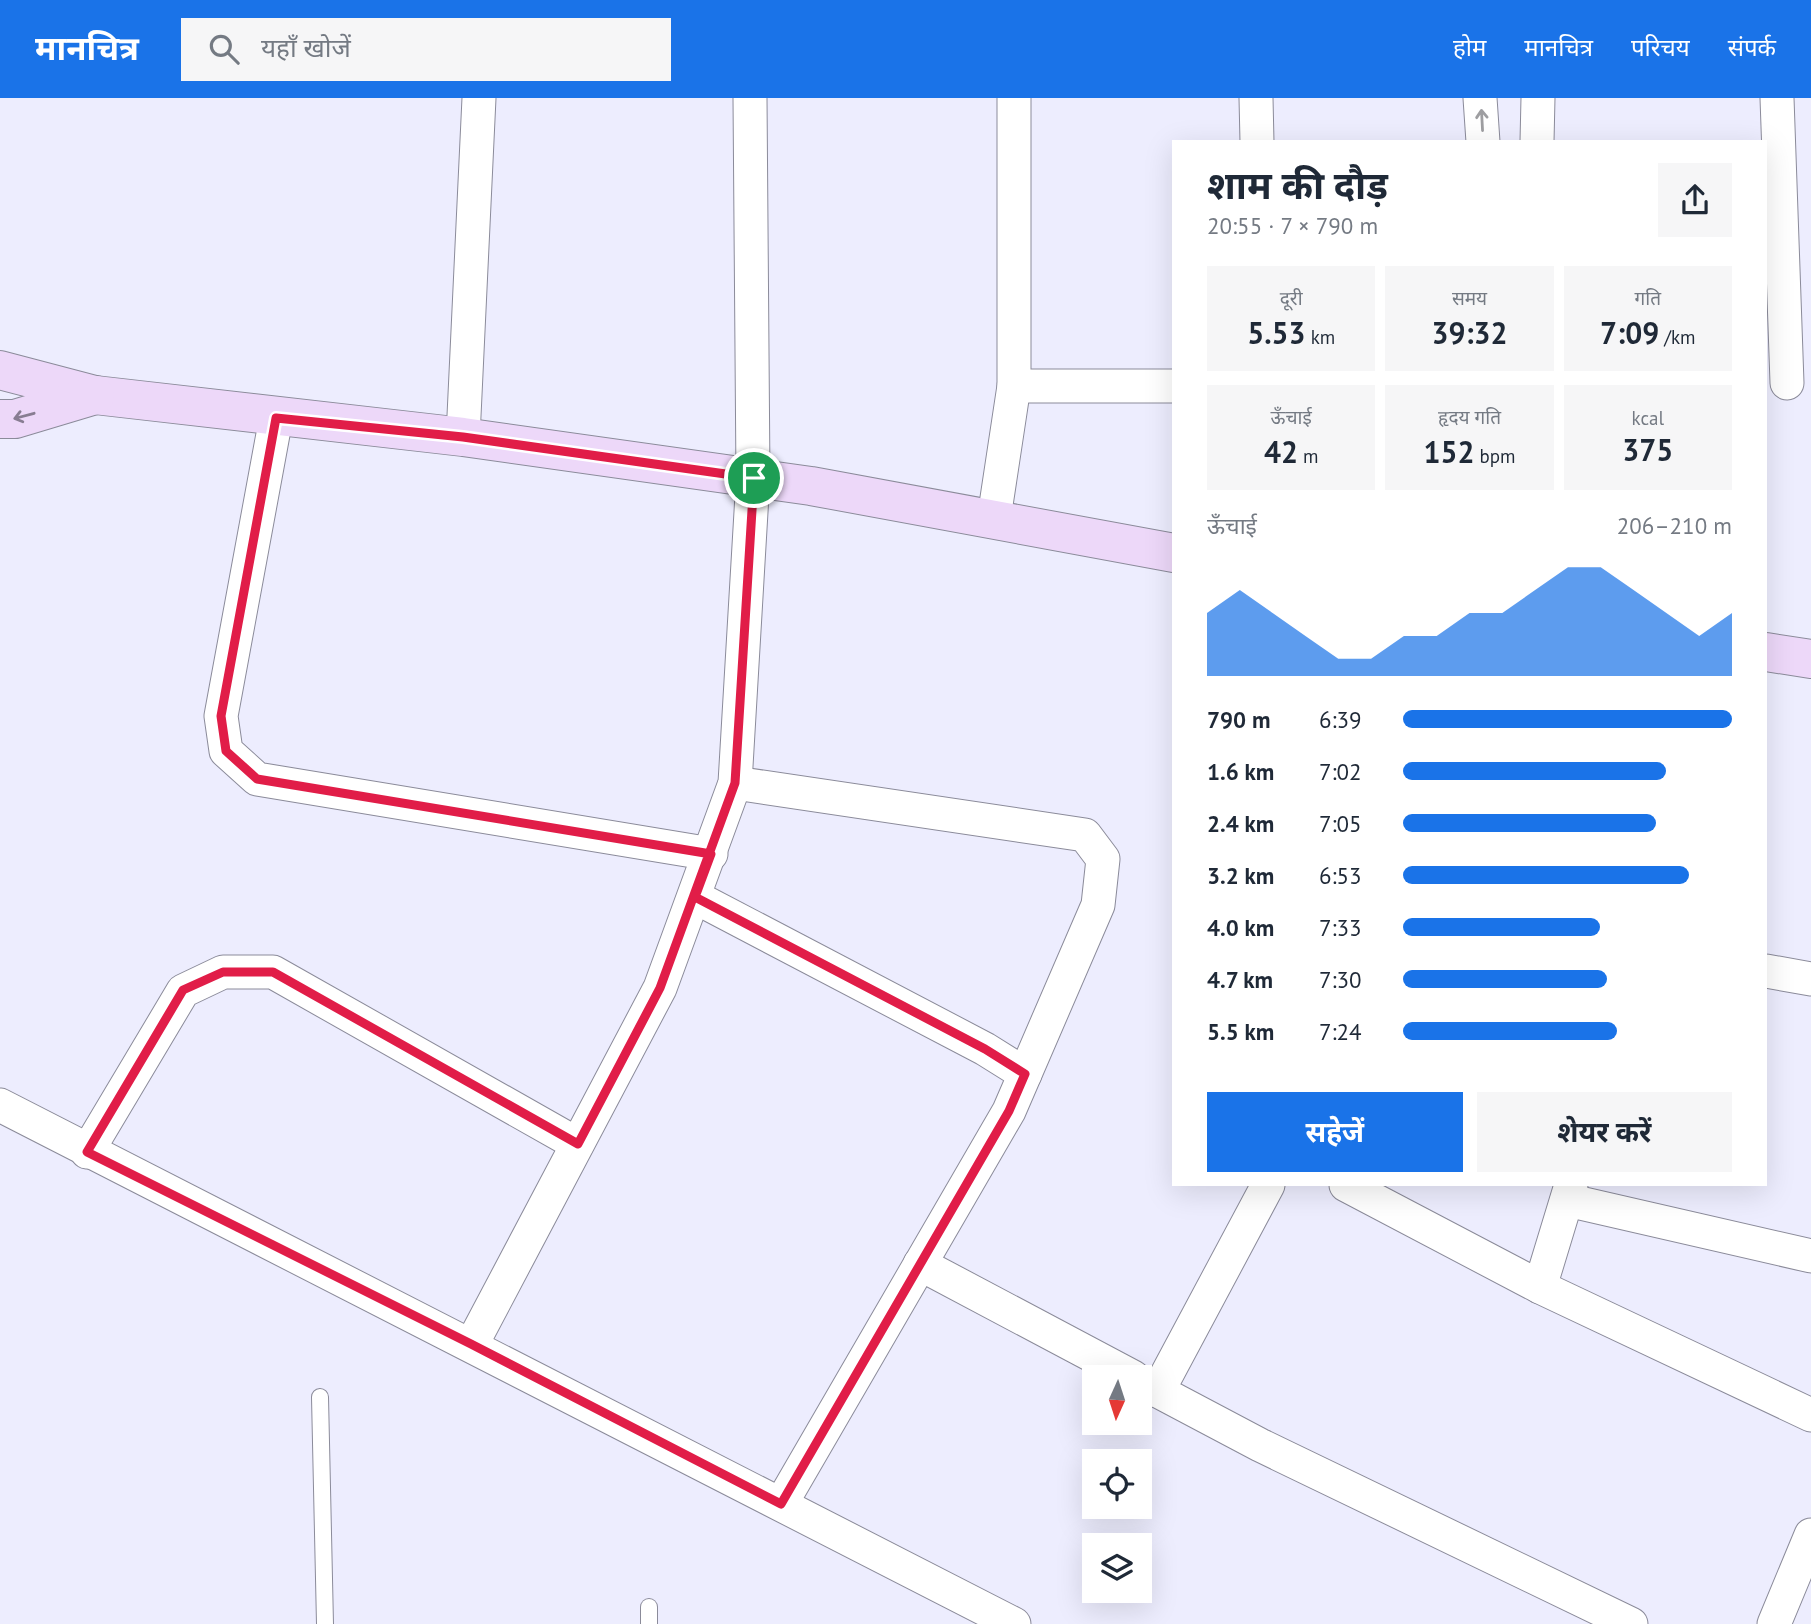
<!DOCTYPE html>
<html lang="hi">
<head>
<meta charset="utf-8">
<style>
	body { margin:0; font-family:"PT Sans","Noto Sans Devanagari",sans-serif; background:#f6f6f7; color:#1f2937; height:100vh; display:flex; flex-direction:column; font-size:26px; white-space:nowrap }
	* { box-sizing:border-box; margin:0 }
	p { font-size:23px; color:#747a83 }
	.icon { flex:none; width:38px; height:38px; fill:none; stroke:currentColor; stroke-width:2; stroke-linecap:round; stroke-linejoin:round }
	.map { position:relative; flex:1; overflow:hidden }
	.sheet { position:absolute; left:1172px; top:42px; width:595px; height:1046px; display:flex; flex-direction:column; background:#fff; border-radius:0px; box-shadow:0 7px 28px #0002 }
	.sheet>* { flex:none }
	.needle { width:46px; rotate:183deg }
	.tools { position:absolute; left:1082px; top:1267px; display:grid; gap:14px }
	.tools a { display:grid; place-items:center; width:70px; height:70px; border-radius:0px; background:#fff; box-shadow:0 7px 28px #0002; font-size:35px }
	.pin { position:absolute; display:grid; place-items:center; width:60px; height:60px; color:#fff; margin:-30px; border:4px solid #fff; border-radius:50%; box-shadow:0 2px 7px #0007 }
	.round { display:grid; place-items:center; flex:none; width:74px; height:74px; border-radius:0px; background:#f6f6f7 }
	.headline { display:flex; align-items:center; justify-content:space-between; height:119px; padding:0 35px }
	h1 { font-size:38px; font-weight:700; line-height:52px }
	.metrics { display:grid; grid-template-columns:repeat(3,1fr); gap:10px; height:119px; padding:7px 35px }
	.metrics div { display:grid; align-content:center; border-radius:0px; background:#f6f6f7; text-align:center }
	.metrics b { font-size:30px; font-weight:700 }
	.metrics small { font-size:19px; font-weight:400 }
	.metrics p { font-size:19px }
	.chart { height:196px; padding:14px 35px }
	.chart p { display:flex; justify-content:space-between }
	.chart svg { width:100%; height:126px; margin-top:7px; fill:#1a73e8; opacity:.7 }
	.primary-button { display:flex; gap:14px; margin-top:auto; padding:14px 35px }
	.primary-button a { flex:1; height:80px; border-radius:0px; background:#1a73e8; color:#fff; font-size:28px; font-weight:700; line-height:80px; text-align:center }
	.primary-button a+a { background:#f6f6f7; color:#1f2937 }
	ul { padding:0 35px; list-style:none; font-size:23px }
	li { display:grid; grid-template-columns:112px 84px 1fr; align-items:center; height:52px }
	li i { height:18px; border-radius:9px; background:#1a73e8 }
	header { display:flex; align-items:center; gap:42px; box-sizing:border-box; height:98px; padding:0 35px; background:#1a73e8; color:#fff }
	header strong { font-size:33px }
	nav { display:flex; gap:38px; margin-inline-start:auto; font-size:24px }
	.search { width:490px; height:63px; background:#f6f6f7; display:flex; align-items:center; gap:18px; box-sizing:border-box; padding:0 24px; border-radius:0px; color:#747a83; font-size:26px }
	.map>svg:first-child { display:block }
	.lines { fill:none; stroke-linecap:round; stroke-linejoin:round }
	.lane-casing { stroke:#8b8b9a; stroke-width:18 }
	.street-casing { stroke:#8b8b9a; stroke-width:35 }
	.secondary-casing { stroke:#8b8b9a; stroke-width:40 }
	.lane { stroke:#fff; stroke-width:16 }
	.street { stroke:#fff; stroke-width:33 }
	.secondary { stroke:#edd8f9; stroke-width:38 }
	.oneway { stroke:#9e9ea1 }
	.oneway2 { stroke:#887d92 }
	.route-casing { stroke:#fff; stroke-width:14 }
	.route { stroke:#e11d48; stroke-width:9 }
</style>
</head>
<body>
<header>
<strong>मानचित्र</strong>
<div class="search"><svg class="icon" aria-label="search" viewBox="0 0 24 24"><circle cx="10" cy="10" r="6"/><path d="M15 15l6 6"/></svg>यहाँ खोजें</div>
<nav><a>होम</a><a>मानचित्र</a><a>परिचय</a><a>संपर्क</a></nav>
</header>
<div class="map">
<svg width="1811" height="1526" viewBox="0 0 1811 1526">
	<rect width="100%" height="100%" fill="#ededfe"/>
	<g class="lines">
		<defs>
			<g id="lane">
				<polyline points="320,1299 325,1526"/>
				<polyline points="649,1509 649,1526"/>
			</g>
			<g id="street">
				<polyline points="1256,0 1257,44"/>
				<polyline points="1480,0 1483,44"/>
				<polyline points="1777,0 1787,285"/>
				<polyline points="1537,44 1538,0"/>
				<polyline points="1014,288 1174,288"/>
				<polyline points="276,320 221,618 226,653 257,681 711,756"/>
				<polyline points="463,339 479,0"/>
				<polyline points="994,420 1014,288 1014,0"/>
				<polyline points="735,685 1085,737 1103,761 1098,807 1009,1013 781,1406"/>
				<polyline points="695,799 985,951 1025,976"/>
				<polyline points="1766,873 1811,881"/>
				<polyline points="0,1007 1014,1526"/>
				<polyline points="87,1054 183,893 223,874 273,874 577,1046"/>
				<polyline points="1346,1087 1540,1189 1811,1317"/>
				<polyline points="1567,1102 1811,1158"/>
				<polyline points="920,1166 1133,1279"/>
				<polyline points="1540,1189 1571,1087"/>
				<polyline points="472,1246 660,890 735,685 753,380 750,0"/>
				<polyline points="1139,1283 1260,1347 1631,1526"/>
				<polyline points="1158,1293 1268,1087"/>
				<polyline points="1774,1526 1811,1437"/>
			</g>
			<g id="secondary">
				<polyline points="0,272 95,297 463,339 811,388 1174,455"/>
				<polyline points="0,321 15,321 95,297"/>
				<polyline points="1766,554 1811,561"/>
			</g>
		</defs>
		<use href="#lane" class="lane-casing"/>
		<use href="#street" class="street-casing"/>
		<use href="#secondary" class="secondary-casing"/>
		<use href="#lane" class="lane"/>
		<use href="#street" class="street"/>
		<use href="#secondary" class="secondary"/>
	</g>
	<defs><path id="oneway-shaft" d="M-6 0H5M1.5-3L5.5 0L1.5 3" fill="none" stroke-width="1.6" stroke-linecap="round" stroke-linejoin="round" transform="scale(1.75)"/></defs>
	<use class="oneway" href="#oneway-shaft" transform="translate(1482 22) rotate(-93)"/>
	<use class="oneway2" href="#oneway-shaft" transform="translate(24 318) rotate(165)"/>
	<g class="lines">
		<defs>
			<polyline id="route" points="754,380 735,685 660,890 578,1046 273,874 223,874 183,892 87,1054 471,1246 781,1406 1009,1013 1025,976 985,951 695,799 711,756 257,681 226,653 221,618 276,320 463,339 754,380"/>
		</defs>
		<use href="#route" class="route-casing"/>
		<use href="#route" class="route"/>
	</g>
</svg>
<div class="tools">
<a><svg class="needle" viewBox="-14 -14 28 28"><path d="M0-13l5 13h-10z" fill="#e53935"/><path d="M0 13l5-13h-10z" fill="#747a83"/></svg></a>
<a><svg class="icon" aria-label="locate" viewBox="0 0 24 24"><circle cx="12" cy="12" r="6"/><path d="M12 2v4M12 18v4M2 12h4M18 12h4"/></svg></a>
<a><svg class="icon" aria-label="layers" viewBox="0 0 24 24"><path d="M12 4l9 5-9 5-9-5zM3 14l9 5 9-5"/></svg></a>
</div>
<div class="pin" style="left:754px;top:380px;background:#1e9e55"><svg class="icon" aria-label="arrive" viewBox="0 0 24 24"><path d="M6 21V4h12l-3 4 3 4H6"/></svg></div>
<section class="sheet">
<div class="headline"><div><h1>शाम की दौड़</h1><p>20:55 · 7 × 790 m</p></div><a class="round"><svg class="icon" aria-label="share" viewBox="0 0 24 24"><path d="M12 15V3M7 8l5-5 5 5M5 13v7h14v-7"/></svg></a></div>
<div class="metrics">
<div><p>दूरी</p><b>5.53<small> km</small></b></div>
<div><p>समय</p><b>39:32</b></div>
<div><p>गति</p><b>7:09<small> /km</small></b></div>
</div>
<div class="metrics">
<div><p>ऊँचाई</p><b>42<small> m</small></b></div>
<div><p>हृदय गति</p><b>152<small> bpm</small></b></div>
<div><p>kcal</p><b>375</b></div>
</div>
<div class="chart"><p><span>ऊँचाई</span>206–210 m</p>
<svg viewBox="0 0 160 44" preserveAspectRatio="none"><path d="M0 44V22L10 14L20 22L30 30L40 38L50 38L60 30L70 30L80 22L90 22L100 14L110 6L120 6L130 14L140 22L150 30L160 22V44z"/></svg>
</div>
<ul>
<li><b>790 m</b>6:39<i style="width:100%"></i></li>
<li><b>1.6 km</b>7:02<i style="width:80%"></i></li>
<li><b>2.4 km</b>7:05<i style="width:77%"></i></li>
<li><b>3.2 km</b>6:53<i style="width:87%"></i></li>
<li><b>4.0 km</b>7:33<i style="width:60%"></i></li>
<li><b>4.7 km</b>7:30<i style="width:62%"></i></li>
<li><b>5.5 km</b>7:24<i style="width:65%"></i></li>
</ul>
<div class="primary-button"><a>सहेजें</a><a>शेयर करें</a></div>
</section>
</div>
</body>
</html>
